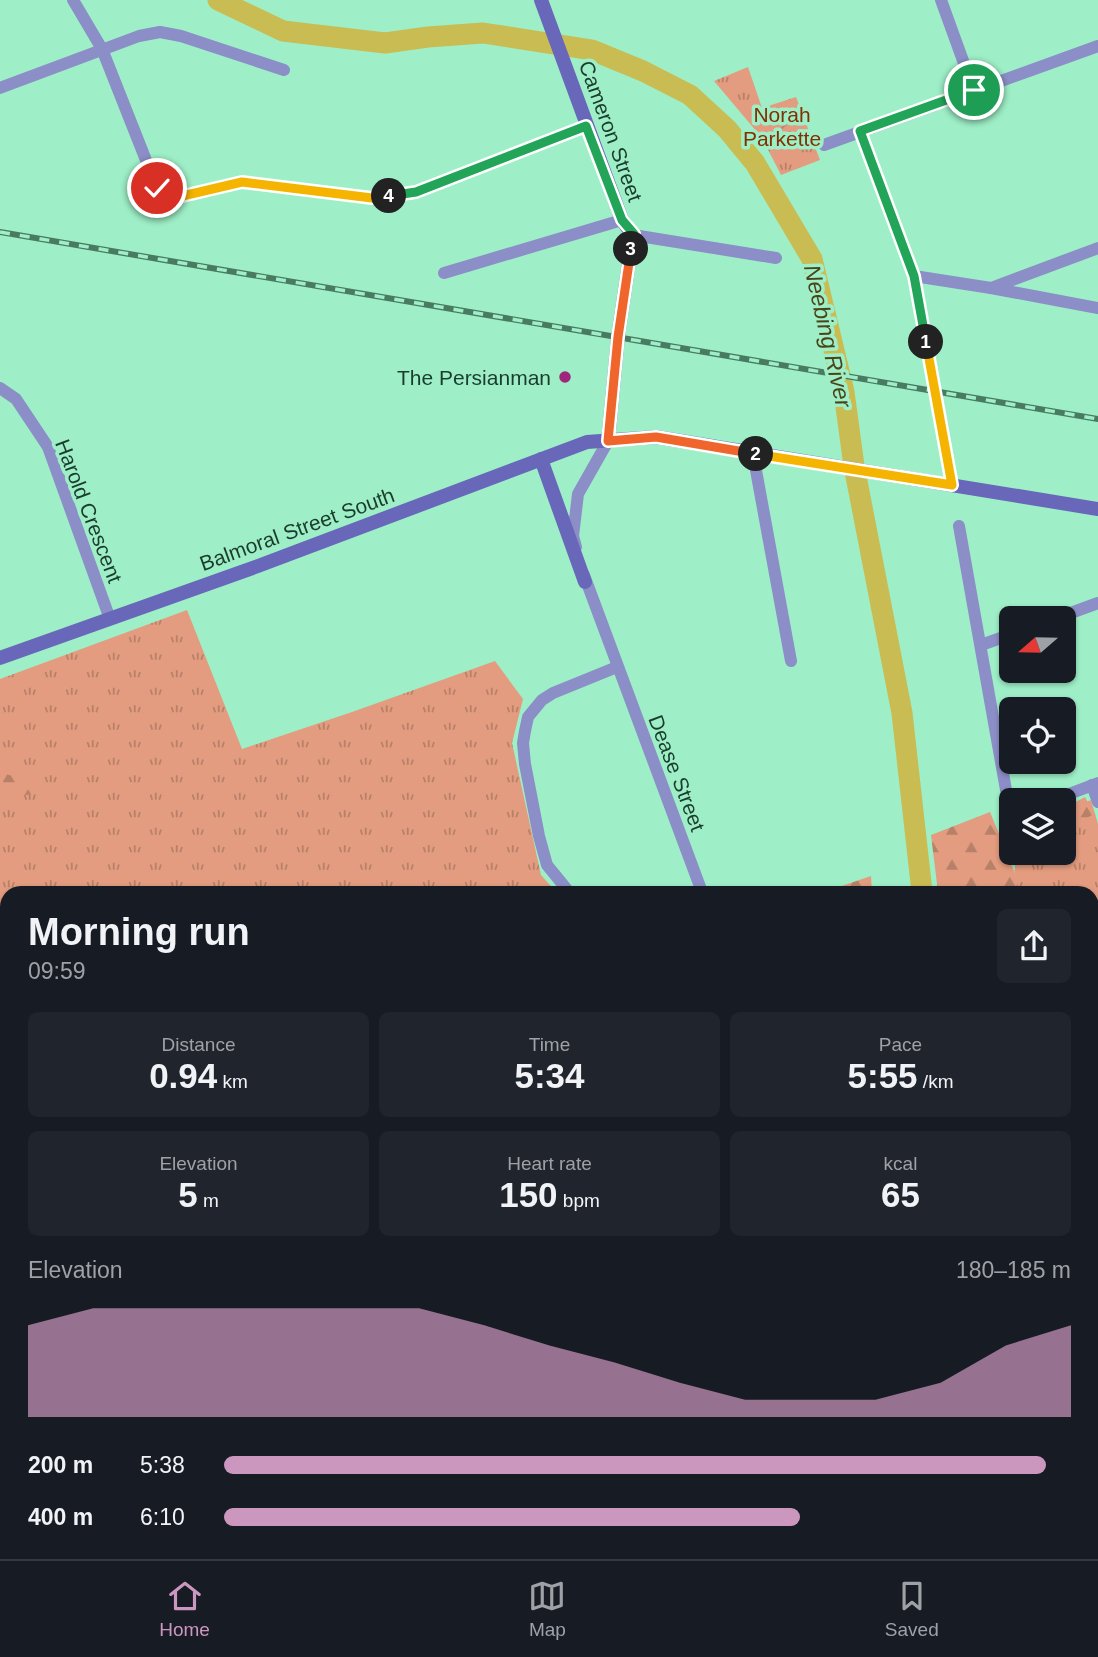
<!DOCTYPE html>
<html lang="en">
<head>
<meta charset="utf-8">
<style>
	body { margin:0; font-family:Helvetica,sans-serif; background:#20242c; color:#f1f3f6; height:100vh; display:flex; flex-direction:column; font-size:26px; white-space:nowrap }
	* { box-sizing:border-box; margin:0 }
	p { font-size:23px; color:#9ea1a6 }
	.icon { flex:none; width:38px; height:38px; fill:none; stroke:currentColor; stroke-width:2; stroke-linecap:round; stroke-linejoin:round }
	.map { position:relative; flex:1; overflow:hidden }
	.panel { position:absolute; left:0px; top:886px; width:1099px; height:674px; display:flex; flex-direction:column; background:#171b24; border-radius:21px 21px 0 0; box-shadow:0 2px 5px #0004 }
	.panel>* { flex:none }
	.needle { width:46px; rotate:250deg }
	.fabs { position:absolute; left:999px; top:606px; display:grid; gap:14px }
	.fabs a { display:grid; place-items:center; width:77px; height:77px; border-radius:10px; background:#171b24; box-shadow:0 2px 5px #0004; font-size:35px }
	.pin { position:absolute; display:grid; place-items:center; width:60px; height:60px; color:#fff; margin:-30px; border:4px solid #fff; border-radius:50%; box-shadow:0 2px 7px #0007 }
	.km { position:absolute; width:35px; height:35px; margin:-18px; border-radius:50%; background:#222; color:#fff; font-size:19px; line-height:35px; text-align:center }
	.round { display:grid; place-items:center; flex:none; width:74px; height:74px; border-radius:10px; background:#20242c }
	.overview { display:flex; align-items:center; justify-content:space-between; height:119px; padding:0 28px }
	h1 { font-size:38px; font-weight:700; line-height:52px }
	.metrics { display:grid; grid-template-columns:repeat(3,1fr); gap:10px; height:119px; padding:7px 28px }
	.metrics div { display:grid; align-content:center; border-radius:10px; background:#20242c; text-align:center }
	.metrics b { font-size:35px; font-weight:700 }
	.metrics small { font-size:19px; font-weight:400 }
	.metrics p { font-size:19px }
	.chart { height:196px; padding:14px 28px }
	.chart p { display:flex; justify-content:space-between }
	.chart svg { width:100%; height:126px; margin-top:7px; fill:#cc97bf; opacity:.7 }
	ul { padding:0 28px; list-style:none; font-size:23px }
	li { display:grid; grid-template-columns:112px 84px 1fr; align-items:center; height:52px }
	li i { height:18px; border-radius:9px; background:#cc97bf }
	.tab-bar { display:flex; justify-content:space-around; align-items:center; height:98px; border-top:2px solid #363941; background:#171b24; font-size:19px; color:#9ea1a6 }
	.tab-bar a { display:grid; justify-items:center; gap:4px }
	.tab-bar .current { color:#cc97bf }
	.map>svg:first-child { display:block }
	.grass { fill:url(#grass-tufts) }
	.forest { fill:url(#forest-firs) }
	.garden { fill:url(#garden-furrows) }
	.pitch { fill:#e39c7f }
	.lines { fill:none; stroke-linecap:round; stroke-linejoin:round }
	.river { stroke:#c9bc53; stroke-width:21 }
	.street { stroke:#8c8ec7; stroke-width:12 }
	.secondary { stroke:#6867ba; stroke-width:14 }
	.rail-casing { stroke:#497b63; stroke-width:6 }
	.rail { stroke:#9eefc7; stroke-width:3.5; stroke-dasharray:10; stroke-linecap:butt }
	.split-1-casing { stroke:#fff; stroke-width:14 }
	.split-2-casing { stroke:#fff; stroke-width:14 }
	.split-3-casing { stroke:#fff; stroke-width:14 }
	.split-4-casing { stroke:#fff; stroke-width:14 }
	.split-5-casing { stroke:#fff; stroke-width:14 }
	.split-1 { stroke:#22a559; stroke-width:9 }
	.split-2 { stroke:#f5b400; stroke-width:9 }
	.split-3 { stroke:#f0652b; stroke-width:9 }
	.split-4 { stroke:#22a559; stroke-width:9 }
	.split-5 { stroke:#f5b400; stroke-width:9 }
	.poi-dot { fill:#9f267c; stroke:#9eefc7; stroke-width:2.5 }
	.labels { text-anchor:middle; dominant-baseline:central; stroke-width:7; stroke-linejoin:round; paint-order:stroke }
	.park-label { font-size:21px; fill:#832f02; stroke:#9eefc7 }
	.street-label { font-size:21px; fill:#1b3c2d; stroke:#9eefc7 }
	.poi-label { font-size:21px; fill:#1b3c2d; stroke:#9eefc7; text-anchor:end }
	.water-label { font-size:23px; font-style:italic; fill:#4a4419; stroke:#9eefc7 }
</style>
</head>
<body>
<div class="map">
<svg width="1098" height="1559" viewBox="0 0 1098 1559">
	<defs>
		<pattern id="grass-tufts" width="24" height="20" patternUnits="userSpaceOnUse" patternTransform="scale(1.75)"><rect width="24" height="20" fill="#e39c7f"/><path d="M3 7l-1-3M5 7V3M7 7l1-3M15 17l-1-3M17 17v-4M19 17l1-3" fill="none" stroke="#b78068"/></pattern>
		<pattern id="forest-firs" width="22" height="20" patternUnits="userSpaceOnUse" patternTransform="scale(1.75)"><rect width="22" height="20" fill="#e39c7f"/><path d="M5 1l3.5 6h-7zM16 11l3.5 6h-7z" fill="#b78068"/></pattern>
		<pattern id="garden-furrows" width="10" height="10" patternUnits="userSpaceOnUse" patternTransform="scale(1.75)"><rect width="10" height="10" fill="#e39c7f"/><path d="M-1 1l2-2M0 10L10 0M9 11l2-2" fill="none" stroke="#b78068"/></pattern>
	</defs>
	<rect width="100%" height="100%" fill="#9eefc7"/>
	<g class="grass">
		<polygon points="748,67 762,108 796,97 820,160 781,175 762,138 714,81"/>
		<polygon points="187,610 242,749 352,712 495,661 523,699 512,743 541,875 556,892 7,892 7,1552 211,1552 203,1559 0,1559 0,679"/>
		<polygon points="1091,800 1098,824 1098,1389 1092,1378 1092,892 1013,892 1016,852 1064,852 1064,810"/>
		<polygon points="1092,1449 1098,1460 1098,1559 742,1559 742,1552 1092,1552"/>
		<polygon points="232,1552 728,1552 728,1559 224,1559"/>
	</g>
	<g class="forest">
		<path d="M0,772L52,789C35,796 17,794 0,800Z"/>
		<polygon points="1085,797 1094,814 1064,830 1064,808"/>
		<polygon points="990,812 1019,883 1010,892 938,892 931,835"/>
		<polygon points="871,876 872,892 824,892"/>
		<polygon points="0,984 7,986 7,1085 0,1088"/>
		<polygon points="1098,1008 1098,1067 1092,1070 1092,1012"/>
	</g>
	<polygon class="garden" points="789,107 797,129 782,134 774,113"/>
	<g class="pitch">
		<polygon points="1098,1194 1098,1267 1092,1254 1092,1207 1094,1200"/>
		<polygon points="355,1552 460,1552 463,1559 347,1559 346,1556"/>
		<polygon points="491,1552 608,1552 611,1559 494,1559"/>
	</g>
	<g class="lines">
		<g class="river">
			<polyline points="218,0 283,31 385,43 428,37 483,33 592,50 643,71 690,95 727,129 755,163 812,259 844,392 854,466 902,713 922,892"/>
			<polyline points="1092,1416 1098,1426"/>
		</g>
		<g class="street">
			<polyline points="73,0 102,49 157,188 161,193 174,198 242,182 372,198 392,196 416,192 586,126"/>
			<polyline points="941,0 974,91"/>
			<polyline points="0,88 139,36 160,32 181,36 284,70"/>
			<polyline points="860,131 914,276 952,485"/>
			<polyline points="824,145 1098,46"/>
			<polyline points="633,235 776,258"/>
			<polyline points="444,273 622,220"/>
			<polyline points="914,276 991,288 1098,308"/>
			<polyline points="991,288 1098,248"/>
			<polyline points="0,388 16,399 48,447 110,619"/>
			<polyline points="753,454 791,661"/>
			<polyline points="959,526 1006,790 1012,807"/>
			<polyline points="576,547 573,536 578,494 608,441"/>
			<polyline points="584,575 702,892"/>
			<polyline points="1057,618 1098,603"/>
			<polyline points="981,645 1012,634"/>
			<polyline points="1092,785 1098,802"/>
			<polyline points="1053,800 1098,783"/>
			<polyline points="569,892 547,865 539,836 525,764 523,743 525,731 528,717 542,700 553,693 617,667"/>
			<polyline points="1092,1157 1098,1155"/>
			<polyline points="218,1559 226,1552"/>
			<polyline points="734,1559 735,1552"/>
		</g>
		<g class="secondary">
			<polyline points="541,0 622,220 633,235 618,337 608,441"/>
			<polyline points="541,459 585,582"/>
			<polyline points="0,658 258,566 587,442 656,437 1098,509"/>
		</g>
		<defs>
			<polyline id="rail" points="0,232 1098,419"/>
		</defs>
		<use href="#rail" class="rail-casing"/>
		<use href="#rail" class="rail"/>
	</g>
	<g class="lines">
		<defs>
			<polyline id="split-1" points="926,342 914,276 860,131 974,90"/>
			<polyline id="split-2" points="756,454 952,485 926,342"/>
			<polyline id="split-3" points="631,249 618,337 608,441 656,437 756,454"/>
			<polyline id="split-4" points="389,196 416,192 586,126 622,220 634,234 631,249"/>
			<polyline id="split-5" points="157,188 161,193 174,198 242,182 372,198 389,196"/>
		</defs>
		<use href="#split-1" class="split-1-casing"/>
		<use href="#split-2" class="split-2-casing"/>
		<use href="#split-3" class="split-3-casing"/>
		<use href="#split-4" class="split-4-casing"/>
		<use href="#split-5" class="split-5-casing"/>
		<use href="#split-1" class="split-1"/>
		<use href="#split-2" class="split-2"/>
		<use href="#split-3" class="split-3"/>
		<use href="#split-4" class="split-4"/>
		<use href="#split-5" class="split-5"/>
	</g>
	<circle class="poi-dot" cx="565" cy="377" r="7"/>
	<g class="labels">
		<g class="park-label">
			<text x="782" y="114">Norah<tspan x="782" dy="24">Parkette</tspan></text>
		</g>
		<g class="street-label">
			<text transform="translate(611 131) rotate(70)">Cameron Street</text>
			<text transform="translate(89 511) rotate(69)">Harold Crescent</text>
			<text transform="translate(297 529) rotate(-20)">Balmoral Street South</text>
			<text transform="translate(677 773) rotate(69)">Dease Street</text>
		</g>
		<g class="poi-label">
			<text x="551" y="377">The Persianman</text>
		</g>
		<g class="water-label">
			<text transform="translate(828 336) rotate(77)">Neebing River</text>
		</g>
	</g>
</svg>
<div class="fabs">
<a><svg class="needle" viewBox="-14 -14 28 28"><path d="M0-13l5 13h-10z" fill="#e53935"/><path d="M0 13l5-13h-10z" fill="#9ea1a6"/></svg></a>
<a><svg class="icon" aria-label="locate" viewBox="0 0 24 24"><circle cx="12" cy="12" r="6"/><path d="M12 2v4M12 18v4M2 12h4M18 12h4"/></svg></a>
<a><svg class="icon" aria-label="layers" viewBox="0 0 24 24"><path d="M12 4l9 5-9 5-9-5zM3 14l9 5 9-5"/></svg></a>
</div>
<div class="pin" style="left:974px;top:90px;background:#1e9e55"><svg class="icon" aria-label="arrive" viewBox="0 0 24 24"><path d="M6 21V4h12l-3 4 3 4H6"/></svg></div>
<div class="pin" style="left:157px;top:188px;background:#d93025"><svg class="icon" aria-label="check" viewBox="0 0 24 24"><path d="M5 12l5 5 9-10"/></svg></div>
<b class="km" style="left:926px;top:342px">1</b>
<b class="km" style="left:756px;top:454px">2</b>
<b class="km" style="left:631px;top:249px">3</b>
<b class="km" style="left:389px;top:196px">4</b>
<section class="panel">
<div class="overview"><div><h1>Morning run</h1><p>09:59</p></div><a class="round"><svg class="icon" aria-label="share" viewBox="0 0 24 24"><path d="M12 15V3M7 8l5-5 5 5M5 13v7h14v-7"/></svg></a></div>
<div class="metrics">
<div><p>Distance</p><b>0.94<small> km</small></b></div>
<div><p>Time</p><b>5:34</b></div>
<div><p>Pace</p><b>5:55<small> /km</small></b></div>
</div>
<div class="metrics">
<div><p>Elevation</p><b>5<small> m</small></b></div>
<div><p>Heart rate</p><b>150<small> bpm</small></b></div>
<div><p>kcal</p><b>65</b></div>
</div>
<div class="chart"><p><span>Elevation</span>180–185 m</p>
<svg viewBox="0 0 160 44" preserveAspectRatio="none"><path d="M0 44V12L10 6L20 6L30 6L40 6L50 6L60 6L70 12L80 19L90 25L100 32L110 38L120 38L130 38L140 32L150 19L160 12V44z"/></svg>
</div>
<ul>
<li><b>200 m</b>5:38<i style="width:97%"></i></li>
<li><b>400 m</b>6:10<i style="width:68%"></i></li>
</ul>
</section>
</div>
<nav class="tab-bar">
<a class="current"><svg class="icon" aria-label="home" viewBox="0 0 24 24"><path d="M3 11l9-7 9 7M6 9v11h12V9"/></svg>Home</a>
<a><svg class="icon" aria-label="map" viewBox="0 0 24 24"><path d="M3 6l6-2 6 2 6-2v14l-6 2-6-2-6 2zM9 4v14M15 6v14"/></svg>Map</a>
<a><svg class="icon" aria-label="saved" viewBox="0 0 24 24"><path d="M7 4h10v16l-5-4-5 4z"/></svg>Saved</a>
</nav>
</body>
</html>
